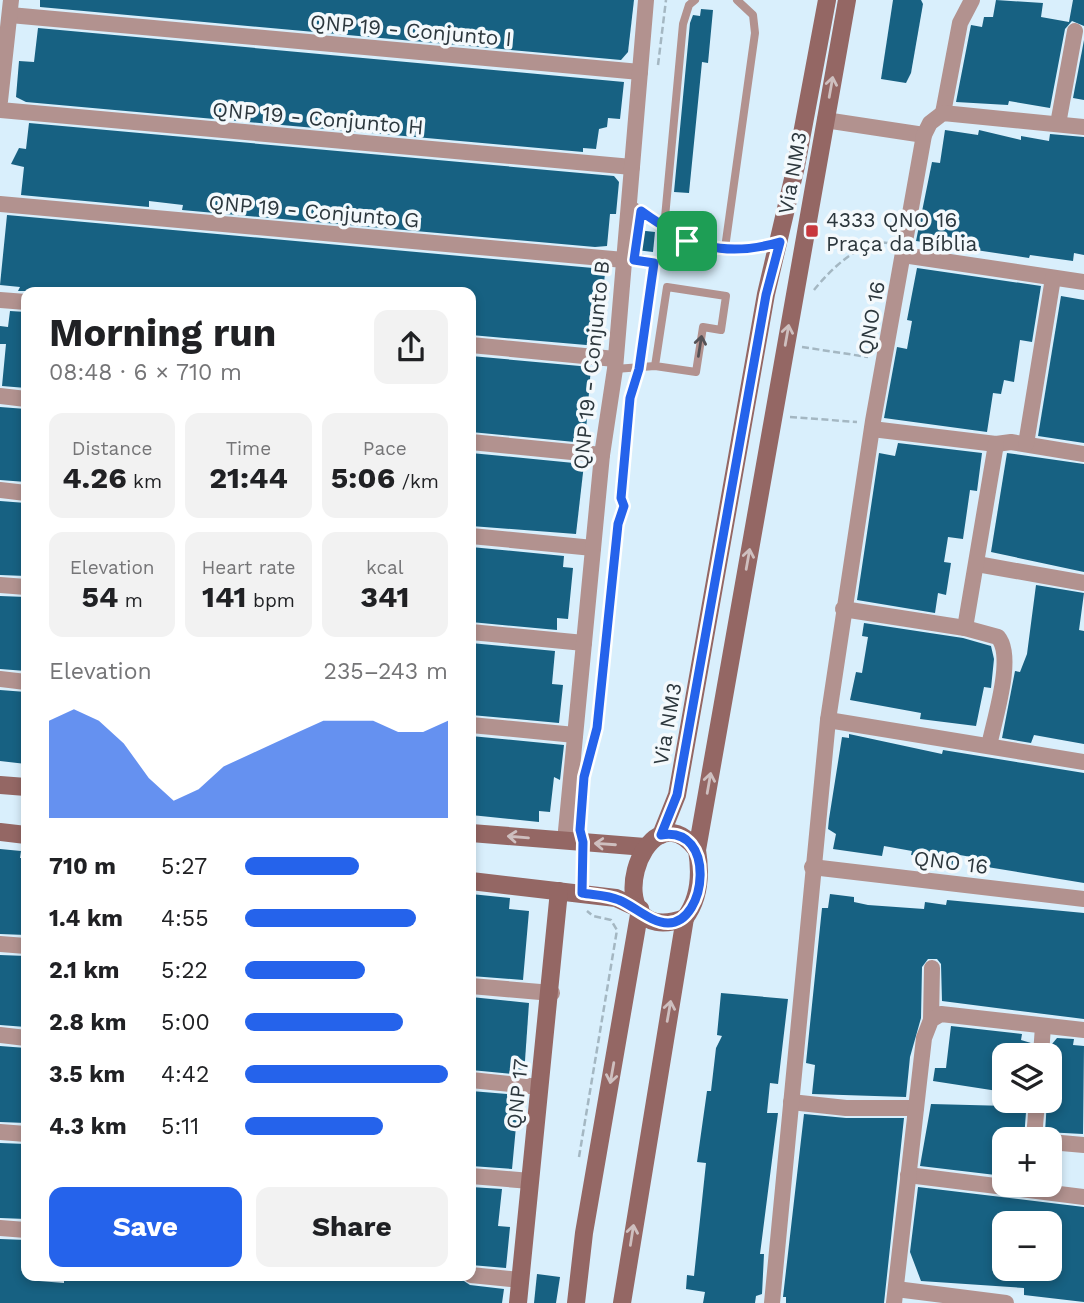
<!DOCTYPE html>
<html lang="en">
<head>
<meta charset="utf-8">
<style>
	body { margin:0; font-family:"Work Sans",sans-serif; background:#f2f2f2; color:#202124; height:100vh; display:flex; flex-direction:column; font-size:26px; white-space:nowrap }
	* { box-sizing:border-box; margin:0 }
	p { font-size:23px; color:#757577 }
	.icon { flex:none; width:38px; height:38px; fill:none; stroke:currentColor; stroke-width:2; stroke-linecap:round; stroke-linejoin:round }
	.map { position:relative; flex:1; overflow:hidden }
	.panel { position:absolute; left:21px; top:287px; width:455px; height:994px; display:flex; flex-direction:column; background:#fff; border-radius:14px; box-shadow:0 4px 10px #0003 }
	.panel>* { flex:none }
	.tools { position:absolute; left:992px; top:1043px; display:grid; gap:14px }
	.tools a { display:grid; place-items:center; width:70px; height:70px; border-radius:14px; background:#fff; box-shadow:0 4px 10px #0003; font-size:35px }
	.pin { position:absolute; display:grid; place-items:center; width:60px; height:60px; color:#fff; margin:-30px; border-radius:14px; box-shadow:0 4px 10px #0006 }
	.round { display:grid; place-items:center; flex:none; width:74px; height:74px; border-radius:14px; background:#f2f2f2 }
	.overview { display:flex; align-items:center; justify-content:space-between; height:119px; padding:0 28px }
	h1 { font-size:38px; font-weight:700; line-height:52px }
	.metrics { display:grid; grid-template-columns:repeat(3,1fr); gap:10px; height:119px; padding:7px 28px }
	.metrics div { display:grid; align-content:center; border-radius:14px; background:#f2f2f2; text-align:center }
	.metrics b { font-size:30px; font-weight:700 }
	.metrics small { font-size:19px; font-weight:400 }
	.metrics p { font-size:19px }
	.chart { height:196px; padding:14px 28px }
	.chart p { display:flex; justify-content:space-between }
	.chart svg { width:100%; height:126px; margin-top:7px; fill:#2563eb; opacity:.7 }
	.button { display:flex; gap:14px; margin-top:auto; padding:14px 28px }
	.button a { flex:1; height:80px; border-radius:14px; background:#2563eb; color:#fff; font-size:28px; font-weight:700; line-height:80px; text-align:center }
	.button a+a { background:#f2f2f2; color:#202124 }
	ul { padding:0 28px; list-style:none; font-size:23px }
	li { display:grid; grid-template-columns:112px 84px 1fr; align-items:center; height:52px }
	li i { height:18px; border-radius:9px; background:#2563eb }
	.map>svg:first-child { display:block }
	.building { fill:#176182; fill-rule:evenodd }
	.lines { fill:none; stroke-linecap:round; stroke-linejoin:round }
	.path { stroke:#a4b7c2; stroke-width:2.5; stroke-dasharray:7 3.5; stroke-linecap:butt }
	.lane { stroke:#b2928f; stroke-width:8 }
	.street { stroke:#b2928f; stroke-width:16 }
	.secondary { stroke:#946764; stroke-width:18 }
	.oneway { stroke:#cebfbf }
	.oneway2 { stroke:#545256 }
	.route-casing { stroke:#fff; stroke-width:14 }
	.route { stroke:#2563eb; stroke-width:9 }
	.poi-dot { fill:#c8383d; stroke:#f4f9fc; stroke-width:2.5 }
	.labels { text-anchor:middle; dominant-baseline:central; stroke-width:7; stroke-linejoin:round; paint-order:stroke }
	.street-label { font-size:21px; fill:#2c373d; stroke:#f4f9fc }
	.poi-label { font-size:21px; fill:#2c373d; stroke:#f4f9fc; text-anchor:start }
</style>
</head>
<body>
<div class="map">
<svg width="1084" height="1303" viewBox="0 0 1084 1303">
	<rect width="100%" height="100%" fill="#d9effc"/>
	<g class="building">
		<polygon points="40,0 634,0 628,52 621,60 40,7"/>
		<polygon points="893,0 921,0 923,4 911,73 906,83 881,79"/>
		<polygon points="996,0 1043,3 1041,17 1069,22 1073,0 1084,0 1084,26 1072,21 1065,29 1050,108 1009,101 1008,105 956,102 971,25 982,27 984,17 993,17"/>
		<polygon points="701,9 713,10 708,63 702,62 689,193 674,192 690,23 693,15 700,16"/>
		<polygon points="38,28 624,82 620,119 608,118 607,127 599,129 596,149 583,148 583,152 26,102 16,97 19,61 34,62"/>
		<polygon points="1084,40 1084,100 1073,98"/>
		<polygon points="29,123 614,176 619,182 616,214 610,214 607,246 595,247 182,210 183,205 149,201 149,207 21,195 24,167 11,164 19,148 26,149"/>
		<polygon points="945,130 978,135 979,130 1021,140 1021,136 1049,141 1050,134 1084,137 1084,255 1074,253 1073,261 1030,255 1029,258 916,241 932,162 940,163"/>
		<polygon points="7,215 593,268 593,272 605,273 598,346 471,335 471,292 18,291 20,287 0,285"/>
		<polygon points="637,230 655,232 653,252 636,250"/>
		<polygon points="917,268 1041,286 1032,342 1020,340 1014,382 1004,380 1001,394 993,393 987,432 884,418 897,347 907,349 912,321 907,320"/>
		<polygon points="1061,296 1084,300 1084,443 1038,436"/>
		<polygon points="10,311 26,312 26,388 2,386 6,344 0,344 0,326 8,327"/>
		<polygon points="471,356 591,367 585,443 471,432"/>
		<polygon points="0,407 26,409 26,482 0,480"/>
		<polygon points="898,443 982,453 977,491 970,490 963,539 948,537 944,562 951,563 946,595 938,593 935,613 857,600 879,453 895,456"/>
		<polygon points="471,453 584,464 576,534 471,526"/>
		<polygon points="1007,453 1084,464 1084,572 991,552"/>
		<polygon points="0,501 26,503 26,576 0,575"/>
		<polygon points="471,547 564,556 563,567 573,568 568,619 557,618 557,630 471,622"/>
		<polygon points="1036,585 1084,593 1079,630 1084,631 1084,744 1034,735 1031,743 1002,738 1015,671 1020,672 1027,654"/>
		<polygon points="0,596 26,597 26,671 0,669"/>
		<polygon points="864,623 963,638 991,646 994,659 991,688 984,687 976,726 920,719 921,713 850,700 856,672 862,673 868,637 862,636"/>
		<polygon points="471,643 555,651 552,684 563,685 559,723 471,715"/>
		<polygon points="0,690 26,692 26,764 0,761"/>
		<polygon points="849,734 942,754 943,750 1084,773 1084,883 981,866 983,859 954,854 952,869 924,864 926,857 911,855 912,851 884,846 882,856 833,849 836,834 828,829 829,819 842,737 849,738"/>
		<polygon points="471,736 564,745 560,780 554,777 550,812 539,811 539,822 471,815"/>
		<polygon points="0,849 21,851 20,858 26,858 26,935 0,934"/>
		<polygon points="471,894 510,898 509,909 529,911 523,980 471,976"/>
		<polygon points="830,894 854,897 854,902 868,905 924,909 925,902 946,905 947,900 1084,913 1084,1019 942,1001 941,964 937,959 928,959 922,967 921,1018 910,1057 906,1097 812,1094 815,1065 806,1063 822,908 828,908"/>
		<polygon points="0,955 26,956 26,1027 0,1025"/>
		<polygon points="721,993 788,999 778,1084 770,1083 767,1113 778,1113 760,1254 764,1254 762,1294 756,1296 755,1303 703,1303 705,1292 686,1289 687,1275 694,1276 706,1163 697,1162 707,1091 711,1091 716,1048 722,1036 717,1035"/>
		<polygon points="471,997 529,1003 524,1075 471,1070"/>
		<polygon points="951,1026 1022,1034 1021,1040 1031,1043 1031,1055 1004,1055 1004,1092 933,1081 935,1068 946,1068"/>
		<polygon points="1057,1038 1074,1039 1073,1045 1084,1046 1083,1134 1045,1132 1047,1101 1050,1102 1050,1060 1052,1044"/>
		<polygon points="0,1046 26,1048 26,1123 0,1122"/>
		<polygon points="471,1091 519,1095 512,1169 471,1166"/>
		<polygon points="931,1104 1008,1106 1007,1110 1026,1112 1024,1139 1004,1139 1004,1176 920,1166"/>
		<polygon points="804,1114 846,1118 904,1118 884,1303 786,1303 786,1297 783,1297"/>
		<polygon points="0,1143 26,1144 26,1219 0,1218"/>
		<polygon points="471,1187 502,1189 498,1226 510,1227 506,1268 471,1265"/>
		<path d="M918,1187L1084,1207V1302L1024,1295V1288L921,1281L910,1252ZM1004,1223H1050V1269H1004Z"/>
		<polygon points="0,1239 26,1240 26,1276 39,1276 39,1281 64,1283 64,1276 430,1276 461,1279 470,1285 504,1289 502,1303 0,1303"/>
		<polygon points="537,1274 560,1277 556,1303 534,1303"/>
	</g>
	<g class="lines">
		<g class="path">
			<polyline points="658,65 666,0"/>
			<polyline points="639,261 654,263 641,356"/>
			<path d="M814,290C829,271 862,238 888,243"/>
			<polyline points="802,347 868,357"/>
			<polyline points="790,417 857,422"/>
			<polyline points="591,752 597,728 618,524 624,506 621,497 630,398 636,379"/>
			<polyline points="582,877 583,859"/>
			<polyline points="579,1157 617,930 611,920 593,916 587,911"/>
		</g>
		<g class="lane">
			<path d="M629,202C678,238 714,261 777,243"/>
			<polyline points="664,228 683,24 689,5 695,0"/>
			<polyline points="725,248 755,33 753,15 737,0"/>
			<polyline points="615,369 655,366 696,372 703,327 721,330 726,296 667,287 655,366"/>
		</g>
		<g class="street">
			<polyline points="10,15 640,72"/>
			<polyline points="0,101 11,0"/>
			<polyline points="0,110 632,167"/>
			<polyline points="943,113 960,23 972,0"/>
			<polyline points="825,120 924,135"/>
			<polyline points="1058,124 1075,31"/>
			<polyline points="0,204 624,260"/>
			<polyline points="903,255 1084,282"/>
			<polyline points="0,300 26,302"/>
			<polyline points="471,345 615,359"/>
			<polyline points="0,396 26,399"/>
			<polyline points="872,429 996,444 1011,442 1084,454"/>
			<polyline points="471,442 602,455"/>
			<polyline points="1026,444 1053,278"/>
			<polyline points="0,490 26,493"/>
			<polyline points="471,536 593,548"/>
			<polyline points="977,564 1084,583"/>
			<polyline points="0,585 26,587"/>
			<path d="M843,609L965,628L998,637C1015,657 994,720 989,746"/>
			<polyline points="965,628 996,444"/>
			<polyline points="471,632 584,643"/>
			<polyline points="0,679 26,682"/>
			<polyline points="828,720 1084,762"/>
			<polyline points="471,725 575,735"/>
			<polyline points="565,841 602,455 615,369 646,0"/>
			<polyline points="812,867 1084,899"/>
			<polyline points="0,944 26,946"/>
			<polyline points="471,986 552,993"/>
			<polyline points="931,1020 932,968"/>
			<polyline points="0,1035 26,1038"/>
			<polyline points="1041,1055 1043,1026"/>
			<polyline points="471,1080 540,1087"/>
			<polyline points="791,1102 846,1108 916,1108"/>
			<polyline points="0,1132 26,1134"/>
			<polyline points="1034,1139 1037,1101"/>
			<polyline points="1050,1142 1084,1145"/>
			<polyline points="908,1175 1084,1197"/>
			<polyline points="471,1176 530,1181"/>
			<polyline points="0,1228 26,1230"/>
			<polyline points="471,1275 520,1280"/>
			<polyline points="896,1289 1006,1303"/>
			<polyline points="772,1303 828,720 873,421 924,135 930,123 943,113 1084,127"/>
			<polyline points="894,1303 924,1038 931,1020 941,1014 1084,1030"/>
		</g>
		<g class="secondary">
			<polyline points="0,785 26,787"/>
			<polyline points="0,832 26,835"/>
			<polyline points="471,833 645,847"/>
			<polyline points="661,835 677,795 766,294 796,166 827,0"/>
			<path d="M697,850C643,779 592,952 685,918C700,898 701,874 697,850L847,0"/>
			<polyline points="471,881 616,898 640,909 584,1233 576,1303"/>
			<polyline points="518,1303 559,891"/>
			<polyline points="622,1303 685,918"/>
		</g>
	</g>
	<defs><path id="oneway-shaft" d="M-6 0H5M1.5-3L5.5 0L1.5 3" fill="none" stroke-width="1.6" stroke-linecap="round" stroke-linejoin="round" transform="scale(1.75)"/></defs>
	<g class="oneway">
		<use href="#oneway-shaft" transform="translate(831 87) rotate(-80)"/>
		<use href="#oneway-shaft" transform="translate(787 335) rotate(-80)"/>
		<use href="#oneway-shaft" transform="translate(748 559) rotate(-80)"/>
		<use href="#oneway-shaft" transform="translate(709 783) rotate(-80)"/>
		<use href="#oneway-shaft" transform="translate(518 837) rotate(-175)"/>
		<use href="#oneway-shaft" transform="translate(605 844) rotate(-176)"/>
		<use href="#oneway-shaft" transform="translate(669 1011) rotate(-80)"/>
		<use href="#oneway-shaft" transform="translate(612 1073) rotate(100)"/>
		<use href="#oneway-shaft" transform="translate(632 1235) rotate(-81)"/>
	</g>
	<use class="oneway2" href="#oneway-shaft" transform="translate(700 346) rotate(-81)"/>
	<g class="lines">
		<defs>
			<path id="route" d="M641,211C688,245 722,259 780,242L766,295L677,795L661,835C717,825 707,923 668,923C651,923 634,906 619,900C608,895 594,895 582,893L583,842L580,830L584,777L597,728L618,524L624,506L621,498L630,398L639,369L654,263L634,260Z"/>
		</defs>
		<use href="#route" class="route-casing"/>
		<use href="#route" class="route"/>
	</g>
	<rect class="poi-dot" x="805" y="224" width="14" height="14" rx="3.5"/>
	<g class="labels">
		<g class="street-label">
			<text transform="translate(411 30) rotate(5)">QNP 19 - Conjunto I</text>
			<text transform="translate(318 118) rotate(5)">QNP 19 - Conjunto H</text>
			<text transform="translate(792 173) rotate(-80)">Via NM3</text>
			<text transform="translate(314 211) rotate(5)">QNP 19 - Conjunto G</text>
			<text transform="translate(871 318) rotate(-80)">QNO 16</text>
			<text transform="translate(591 365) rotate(-84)">QNP 19 - Conjunto B</text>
			<text transform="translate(667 724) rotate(-80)">Via NM3</text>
			<text transform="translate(951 862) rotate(7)">QNO 16</text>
			<text transform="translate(517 1094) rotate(-84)">QNP 17</text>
		</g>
		<g class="poi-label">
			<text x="826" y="219">4333 QNO 16<tspan x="826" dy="24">Praça da Bíblia</tspan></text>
		</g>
	</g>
</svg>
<div class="tools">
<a><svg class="icon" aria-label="layers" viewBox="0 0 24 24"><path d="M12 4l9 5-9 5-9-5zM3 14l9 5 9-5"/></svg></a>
<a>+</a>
<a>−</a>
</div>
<div class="pin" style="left:687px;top:241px;background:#1e9e55"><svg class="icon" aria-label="arrive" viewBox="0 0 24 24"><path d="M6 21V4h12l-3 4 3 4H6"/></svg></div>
<section class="panel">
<div class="overview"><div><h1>Morning run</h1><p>08:48 · 6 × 710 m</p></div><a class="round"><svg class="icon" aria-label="share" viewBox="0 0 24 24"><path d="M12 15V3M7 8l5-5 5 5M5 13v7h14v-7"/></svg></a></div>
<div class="metrics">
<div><p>Distance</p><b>4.26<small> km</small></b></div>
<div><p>Time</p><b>21:44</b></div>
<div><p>Pace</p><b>5:06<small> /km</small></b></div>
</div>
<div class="metrics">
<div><p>Elevation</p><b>54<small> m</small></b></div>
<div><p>Heart rate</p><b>141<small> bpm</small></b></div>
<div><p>kcal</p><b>341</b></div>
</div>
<div class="chart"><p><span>Elevation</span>235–243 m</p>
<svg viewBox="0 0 160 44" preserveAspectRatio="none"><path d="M0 44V10L10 6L20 10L30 18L40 30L50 38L60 34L70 26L80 22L90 18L100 14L110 10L120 10L130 10L140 14L150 14L160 10V44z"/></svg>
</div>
<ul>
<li><b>710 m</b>5:27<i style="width:56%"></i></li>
<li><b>1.4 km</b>4:55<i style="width:84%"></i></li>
<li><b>2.1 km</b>5:22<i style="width:59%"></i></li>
<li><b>2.8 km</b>5:00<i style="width:78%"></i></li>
<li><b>3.5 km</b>4:42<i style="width:100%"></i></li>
<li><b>4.3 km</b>5:11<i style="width:68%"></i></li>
</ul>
<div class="button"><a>Save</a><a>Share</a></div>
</section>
</div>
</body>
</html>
